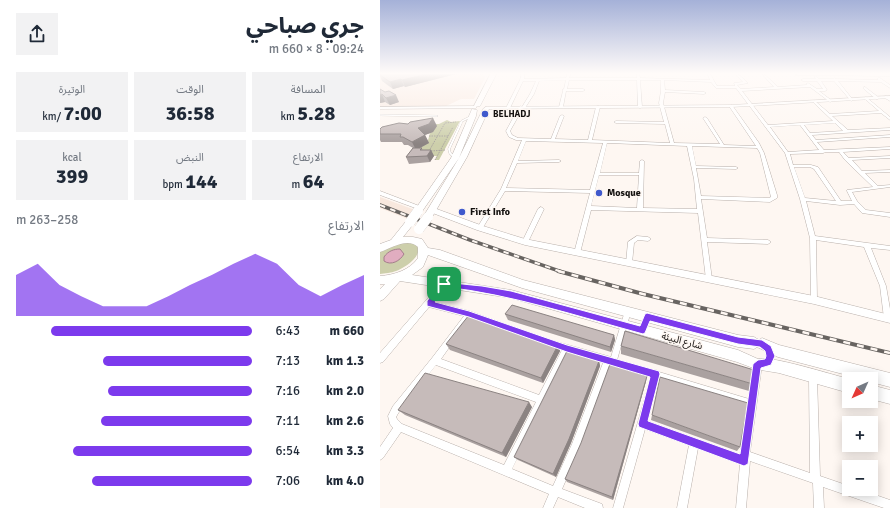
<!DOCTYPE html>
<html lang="ar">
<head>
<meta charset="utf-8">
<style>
	body { margin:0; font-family:Signika,"Noto Sans Arabic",sans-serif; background:#f2f2f3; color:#1f2937; direction:rtl; height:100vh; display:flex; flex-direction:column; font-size:15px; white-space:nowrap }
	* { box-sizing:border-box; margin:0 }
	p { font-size:13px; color:#747a83 }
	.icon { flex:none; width:22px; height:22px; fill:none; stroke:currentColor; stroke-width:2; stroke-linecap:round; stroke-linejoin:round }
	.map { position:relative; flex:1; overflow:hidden; direction:ltr }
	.side { display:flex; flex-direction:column; background:#fff; width:380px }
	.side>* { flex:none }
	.needle { width:26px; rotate:225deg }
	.fabs { position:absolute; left:462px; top:372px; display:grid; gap:8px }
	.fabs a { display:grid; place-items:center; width:36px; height:36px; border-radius:0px; background:#fff; box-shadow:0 2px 10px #0003; font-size:20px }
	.pin { position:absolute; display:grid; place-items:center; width:34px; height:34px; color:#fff; margin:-17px; border-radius:8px; box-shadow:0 2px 6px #0006 }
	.round { display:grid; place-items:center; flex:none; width:42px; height:42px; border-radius:0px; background:#f2f2f3 }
	.summary { display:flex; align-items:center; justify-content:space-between; height:68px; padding:0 16px }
	h1 { font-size:22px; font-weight:800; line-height:30px }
	.figures { display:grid; grid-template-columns:repeat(3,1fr); gap:6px; height:68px; padding:4px 16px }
	.figures div { display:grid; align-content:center; border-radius:0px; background:#f2f2f3; text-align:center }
	.figures b { font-size:20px; font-weight:800 }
	.figures small { font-size:11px; font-weight:400 }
	.figures p { font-size:11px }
	.chart { height:112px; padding:8px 16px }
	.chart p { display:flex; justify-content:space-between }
	.chart svg { width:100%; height:72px; margin-top:4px; fill:#7c3aed; opacity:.7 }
	ul { padding:0 16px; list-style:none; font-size:13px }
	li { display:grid; grid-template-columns:64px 48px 1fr; align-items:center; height:30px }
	li i { height:10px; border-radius:5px; background:#7c3aed }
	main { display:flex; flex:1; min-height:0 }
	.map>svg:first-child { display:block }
	.built { fill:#f8e8de }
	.green { fill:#cdcfab }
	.water { fill:#e1adc0; stroke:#a47e8b }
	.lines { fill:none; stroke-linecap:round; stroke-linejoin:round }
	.service-far1-casing { stroke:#b9b0ab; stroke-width:2 }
	.service-casing { stroke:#b9b0ab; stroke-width:2.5 }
	.minor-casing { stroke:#b9b0ab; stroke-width:1 }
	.tertiary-casing { stroke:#b9b0ab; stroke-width:1 }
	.primary-casing { stroke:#b9b0ab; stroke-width:1 }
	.path { stroke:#a9a39f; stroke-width:1; stroke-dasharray:1.5 1; stroke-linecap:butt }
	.service-far1 { stroke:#fff; stroke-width:1.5 }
	.service { stroke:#fff; stroke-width:2 }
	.minor { fill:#fff; fill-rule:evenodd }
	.tertiary { fill:#fff; fill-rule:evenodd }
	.primary { fill:#fff; fill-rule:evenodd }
	.rail-far1-casing { stroke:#686461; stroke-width:3.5 }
	.rail-casing { stroke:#686461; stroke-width:4 }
	.rail-far1 { stroke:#fef7f2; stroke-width:2; stroke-dasharray:5.5; stroke-linecap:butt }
	.rail { stroke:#fef7f2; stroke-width:2.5; stroke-dasharray:7; stroke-linecap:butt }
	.primary-bridge-casing { stroke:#b9b0ab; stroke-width:10; stroke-linecap:butt }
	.primary-bridge { stroke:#fff; stroke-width:10 }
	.wall { fill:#aaa1a0 }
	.shaded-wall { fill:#8b8382 }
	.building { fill:#c6bbba; stroke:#8b8382 }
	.route { fill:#7c3aed; stroke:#fff; fill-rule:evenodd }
	.poi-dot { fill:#3f59cc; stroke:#fef7f2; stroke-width:1.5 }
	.labels { text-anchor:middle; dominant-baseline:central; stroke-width:3; stroke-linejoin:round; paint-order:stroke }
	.far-poi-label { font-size:9px; font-weight:bold; fill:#14110f; stroke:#fef7f2; text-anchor:start }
	.poi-label { font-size:10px; font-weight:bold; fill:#14110f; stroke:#fef7f2; text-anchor:start }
	.street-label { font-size:10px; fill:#14110f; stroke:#fef7f2 }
</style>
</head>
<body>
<main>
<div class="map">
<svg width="510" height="508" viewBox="0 0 510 508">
	<rect width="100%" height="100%" fill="#fef7f2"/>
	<g class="built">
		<polygon points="0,73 104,73 102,75 106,76 94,99 81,99 66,106 2,107 0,106"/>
		<polygon points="0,197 35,210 28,219 0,208"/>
	</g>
	<g class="green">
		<polygon points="67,120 71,122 80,121 59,160 55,160 57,156 43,156 36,154 41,147 47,144 50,133 53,131 53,124 59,124"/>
		<path d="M23,241C27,242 33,242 35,244C47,254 23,269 16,271C11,273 5,273 0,274V249Z"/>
	</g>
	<path class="water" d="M20,249L24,254C20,261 11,266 4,261V257C8,251 14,249 20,249Z"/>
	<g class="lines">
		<defs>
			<g id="service-far1">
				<polyline points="0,115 57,116"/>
				<polyline points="80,124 82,121 92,116"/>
			</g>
			<polyline id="service" points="75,158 70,153 69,149 81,123"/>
			<g id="minor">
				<path d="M142,73H145L144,79L186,78L188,73H191L189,78H257L256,73H259L260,78L330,80L327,73H330L334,81L337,86H355L354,83L363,82L354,73H357L368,83L357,85L361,89L394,87L381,73H383L398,87L427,85L426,84L428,83L437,89H443L437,81H423L421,80L423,79H436L434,77L436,76L439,79H453L454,78L456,79L498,80V78H500L510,85V88L501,82L458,81L473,100L471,101L454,81H441L447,90L445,91H439L451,100L452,101L450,102L430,87L362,91L388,125L453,121L434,103V101H435L450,114L499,111L485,99L484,98L486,97L510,117V120L501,113L452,116L468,130L510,128V130L432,135L436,140L510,135V137L437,142L444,150L510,147V149L463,152L469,158L510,156V158L472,160L482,171L510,170V172L485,173L498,186L510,185V187L472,192L477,201L486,210L510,213V217L482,213L474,204L460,205L426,201L435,236L510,246V250L491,248L506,286L510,309V320L508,321L506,320L504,318L500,286L484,247L436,240L437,300L436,302L434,303L432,302L431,300L430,238L420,199L405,153L356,88H336L331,82L284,80L285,90L324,92L326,93L324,94L285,92L283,103L294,143L340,144L323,118L325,117L327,118L344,145L376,146L349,106L352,105L379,143L384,153L397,195V198L390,202L321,199L327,238L388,240L391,242L388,244L327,242L332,279L331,281H327L326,279L318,213L211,210L200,253L197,255L194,253L210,193L125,191L102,229H98L97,228L121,189L142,140H136L129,137L126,131L139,107L141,106L142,107L150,94L156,81H143L130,108L127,109L126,108L140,80ZM186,80L184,89L182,90L183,91L179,107L181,108L183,107L186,91H203L205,90L203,89H187L189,80H257L258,107L260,108L262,107L260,80H281V91L279,103L284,122L236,121L234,122L236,123L285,124L290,143L212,140L220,107L218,106L216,107L208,140L175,139L184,116L182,115L180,116L171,139L138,138L132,135L130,131L143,108H145L154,94L159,81ZM455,123L463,131L430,133L424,125ZM420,125L439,150L408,152L390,127ZM146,141L223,143L210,190L126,188L137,163L179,162L181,161L179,160L138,161ZM227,143L307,146L314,179L317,209L263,208L264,161L262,160L260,161L259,173H220ZM312,146L377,148L380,153L391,197L389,198L321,196L316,168L356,169L358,168L356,167L316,166ZM445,152H459L465,160L493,187L467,190V191L472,201H461L438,167L431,165H413L410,154L443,153ZM414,167H430L434,169L456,201L425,198ZM219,175H259L257,208L211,206Z"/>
				<polygon points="417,73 510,74 510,76 416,75"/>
				<polygon points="485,87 498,97 498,99 496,99 484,89 484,87"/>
				<polygon points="506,96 510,98 510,101 505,98 504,97"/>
				<polygon points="95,106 96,106 96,108 0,109 0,107"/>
				<polygon points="0,191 42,207 43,208 40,210 38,209 0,195"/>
				<polygon points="161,207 164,209 148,242 147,243 143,243 142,242 158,209"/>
				<polygon points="257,236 268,237 271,239 268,241 258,240 254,243 252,263 251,265 247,265 246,263 248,242"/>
				<path d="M64,281L66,282L67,284L66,286L53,302L89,311L161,337L162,339L161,341L158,342L90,318L61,359L159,395L182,350L167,345L166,343L167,341L170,340L231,357L245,311L246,309L248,308L250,309L251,311L237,360L274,371L276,370L279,372L369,399L374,364L375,361L378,360L381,361L382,364L370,452L430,473L429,377L430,374L433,373L436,374L437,377L440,476L469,486V489H478L510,500V508H504L443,487L444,508H434L433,483L370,461L366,508H356L360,464L318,448L307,508H297L309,445L265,429L243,508H233L271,377L230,365L201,446L182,489L222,504L223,508H205L178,497L173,508H163L169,494L21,432L3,458L0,460V447L13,428L10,424L8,416L13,406L52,358L84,316L49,307L3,362L0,363V353L62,282ZM189,352L223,363L192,444L173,486L132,469ZM56,365L156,402L124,465L22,424L17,419L16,417L19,412ZM278,380L368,407L360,455L267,421Z"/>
			</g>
			<g id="tertiary">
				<polygon points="510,96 510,98 351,107 106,109 104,108 106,107 351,105"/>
				<polygon points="50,208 54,208 103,226 145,239 434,296 510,315 510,323 434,304 145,245 97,230 50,212 48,210"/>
			</g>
			<g id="primary">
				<polygon points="111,73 117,73 100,106 95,107 94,106"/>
				<polygon points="106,107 109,109 87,157 51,219 45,219 43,217 79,158 41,213 38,214 34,211 71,158 92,109 97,110 96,116 79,158 103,109"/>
				<path d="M30,219L35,222L23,237H33L42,239L48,248L60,250L143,280L358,335L374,337L379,340L382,338L399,345L510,373V387L491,382V379H482L398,357L377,347L374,349L358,347L142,288L48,255L43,267L32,275L131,290L358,350L378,359C390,355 453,375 469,379V393L399,373L381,370L376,367L373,368L357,362L131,298L20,281L4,299L0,301V289L5,284H0V276C14,275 30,270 38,258V247C28,237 11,248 0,252V244L11,240L27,220Z"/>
				<polygon points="491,385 510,390 510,404 491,399"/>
			</g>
		</defs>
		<use href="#service-far1" class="service-far1-casing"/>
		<use href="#service" class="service-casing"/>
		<use href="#minor" class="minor-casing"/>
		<use href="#tertiary" class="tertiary-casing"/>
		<use href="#primary" class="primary-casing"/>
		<g class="path">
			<polyline points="49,136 69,136"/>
			<polyline points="49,151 65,123 76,122"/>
			<polyline points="51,151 65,150"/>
			<polyline points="55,160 73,127"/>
		</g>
		<use href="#service-far1" class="service-far1"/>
		<use href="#service" class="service"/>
		<use href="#minor" class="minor"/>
		<use href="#tertiary" class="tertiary"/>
		<use href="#primary" class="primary"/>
		<defs>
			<polyline id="rail-far1" points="0,205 90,240 182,272"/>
			<polyline id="rail" points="178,271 263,294 510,353"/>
		</defs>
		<use href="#rail-far1" class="rail-far1-casing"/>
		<use href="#rail" class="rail-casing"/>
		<use href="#rail-far1" class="rail-far1"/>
		<use href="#rail" class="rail"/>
		<defs>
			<g id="primary-bridge">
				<polyline points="30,222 38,211"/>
				<polyline points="39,229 48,217"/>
			</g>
		</defs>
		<use href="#primary-bridge" class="primary-bridge-casing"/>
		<use href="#primary-bridge" class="primary-bridge"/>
	</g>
	<g class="wall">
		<polygon points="0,73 80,73 25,87 24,86 13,89 2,81 0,76"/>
		<polygon points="0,89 19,102 10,105 5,102 0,103"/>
		<polygon points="57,126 53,132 45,135 49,143 40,148 43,150 51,150 54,156 50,162 29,164 26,157 33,148 28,145 24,145 22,142 1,142 0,140 0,129"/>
		<polygon points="125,314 234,335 235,340 231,352 128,320"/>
		<polygon points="66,344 178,345 180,351 163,383 70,350"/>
		<polygon points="241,346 373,384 369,391 241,354"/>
		<polygon points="219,361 220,366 191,443 176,477 138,460 134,457"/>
		<polygon points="266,381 233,500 187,482 185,479"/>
		<polygon points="152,407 126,457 25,415 18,410"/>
		<polygon points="272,415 360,447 357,451 271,420"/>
	</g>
	<g class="shaded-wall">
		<polygon points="51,73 80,73 25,87 22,80"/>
		<polygon points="21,79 24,86 13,89 10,82"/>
		<polygon points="2,94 5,102 0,103 0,95"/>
		<polygon points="16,95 19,102 10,105 6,98"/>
		<polygon points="53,118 57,126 53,132 42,136 38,128"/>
		<polygon points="45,135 49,143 36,150 32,142"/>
		<polygon points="51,150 54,156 50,162 47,156"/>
		<polygon points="234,335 235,340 231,352 230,347"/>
		<polygon points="178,345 180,351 163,383 161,378"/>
		<polygon points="219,361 220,366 191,443 176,477 173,474"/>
		<polygon points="267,376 266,381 233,500 232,497"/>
		<polygon points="149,402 152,407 126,457 122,453"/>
	</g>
	<g class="building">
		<polygon points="0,73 51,73 22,80 21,79 10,82 0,75"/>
		<polygon points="0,89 5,92 9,91 16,95 6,98 2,94 0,95"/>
		<polygon points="53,118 49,124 38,128 45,135 32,142 23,137 20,137 21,134 0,134 0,129 2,127 19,123 28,124 30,122"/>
		<polygon points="33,148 42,148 40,150 51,150 47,156 26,157"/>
		<polygon points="132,305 234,335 230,347 125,314"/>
		<polygon points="89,315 178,345 161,378 66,344"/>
		<polygon points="245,331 374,370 373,384 241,346"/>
		<polygon points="188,349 219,361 189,439 173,474 134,457"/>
		<polygon points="230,364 267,376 232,497 185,479 201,443"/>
		<polygon points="45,373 149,402 122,453 18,410"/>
		<polygon points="280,377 368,403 360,447 272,415"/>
	</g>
	<linearGradient id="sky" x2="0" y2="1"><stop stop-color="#a5b1d8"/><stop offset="0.51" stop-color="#fffbf9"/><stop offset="1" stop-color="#fffbf9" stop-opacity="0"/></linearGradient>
	<rect width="510" height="144" fill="url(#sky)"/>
	<path class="route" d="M62,282L102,286L131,291L260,326L265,314L267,313L358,337L382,340L391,346L395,356L391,365L381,368L368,464L364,466L259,427L258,424L270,377L187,352L89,317L47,306V301ZM66,287C133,295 197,316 263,334L265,333L270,321L358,344L380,347L385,351L386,356L385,359L378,360L373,364L360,454L268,421L280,374L279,371L187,345L89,311L55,302Z"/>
	<g class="poi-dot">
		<circle cx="105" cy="114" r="4"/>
		<circle cx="219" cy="193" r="4"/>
		<circle cx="82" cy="212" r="4"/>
	</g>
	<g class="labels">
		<g class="far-poi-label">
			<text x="113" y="114">BELHADJ</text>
		</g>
		<g class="poi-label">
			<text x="227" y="193">Mosque</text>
			<text x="90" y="212">First Info</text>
		</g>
		<g class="street-label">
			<text transform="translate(302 341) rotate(15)">شارع البيئة</text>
		</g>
	</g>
</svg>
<div class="fabs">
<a><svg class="needle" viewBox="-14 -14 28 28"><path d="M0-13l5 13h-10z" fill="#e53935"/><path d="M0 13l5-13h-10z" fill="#747a83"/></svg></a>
<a>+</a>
<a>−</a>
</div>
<div class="pin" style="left:64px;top:284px;background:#1e9e55"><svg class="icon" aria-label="arrive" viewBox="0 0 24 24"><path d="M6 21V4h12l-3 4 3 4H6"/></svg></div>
</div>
<section class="side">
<div class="summary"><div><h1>جري صباحي</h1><p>09:24 · 8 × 660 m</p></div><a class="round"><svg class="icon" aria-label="share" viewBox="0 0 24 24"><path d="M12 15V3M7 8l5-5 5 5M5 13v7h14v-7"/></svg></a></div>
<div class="figures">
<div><p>المسافة</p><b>5.28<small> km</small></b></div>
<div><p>الوقت</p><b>36:58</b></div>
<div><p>الوتيرة</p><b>7:00<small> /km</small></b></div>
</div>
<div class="figures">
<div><p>الارتفاع</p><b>64<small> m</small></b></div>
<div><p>النبض</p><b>144<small> bpm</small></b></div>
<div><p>kcal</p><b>399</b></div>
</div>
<div class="chart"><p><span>الارتفاع</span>258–263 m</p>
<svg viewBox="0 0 160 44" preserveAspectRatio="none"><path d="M0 44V19L10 12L20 25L30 32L40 38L50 38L60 38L70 32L80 25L90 19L100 12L110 6L120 12L130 25L140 32L150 25L160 19V44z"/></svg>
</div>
<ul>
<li><b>660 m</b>6:43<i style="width:85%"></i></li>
<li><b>1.3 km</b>7:13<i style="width:63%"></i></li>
<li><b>2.0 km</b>7:16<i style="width:61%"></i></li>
<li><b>2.6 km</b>7:11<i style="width:64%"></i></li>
<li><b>3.3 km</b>6:54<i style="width:76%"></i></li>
<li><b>4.0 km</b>7:06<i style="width:68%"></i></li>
</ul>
</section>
</main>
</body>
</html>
